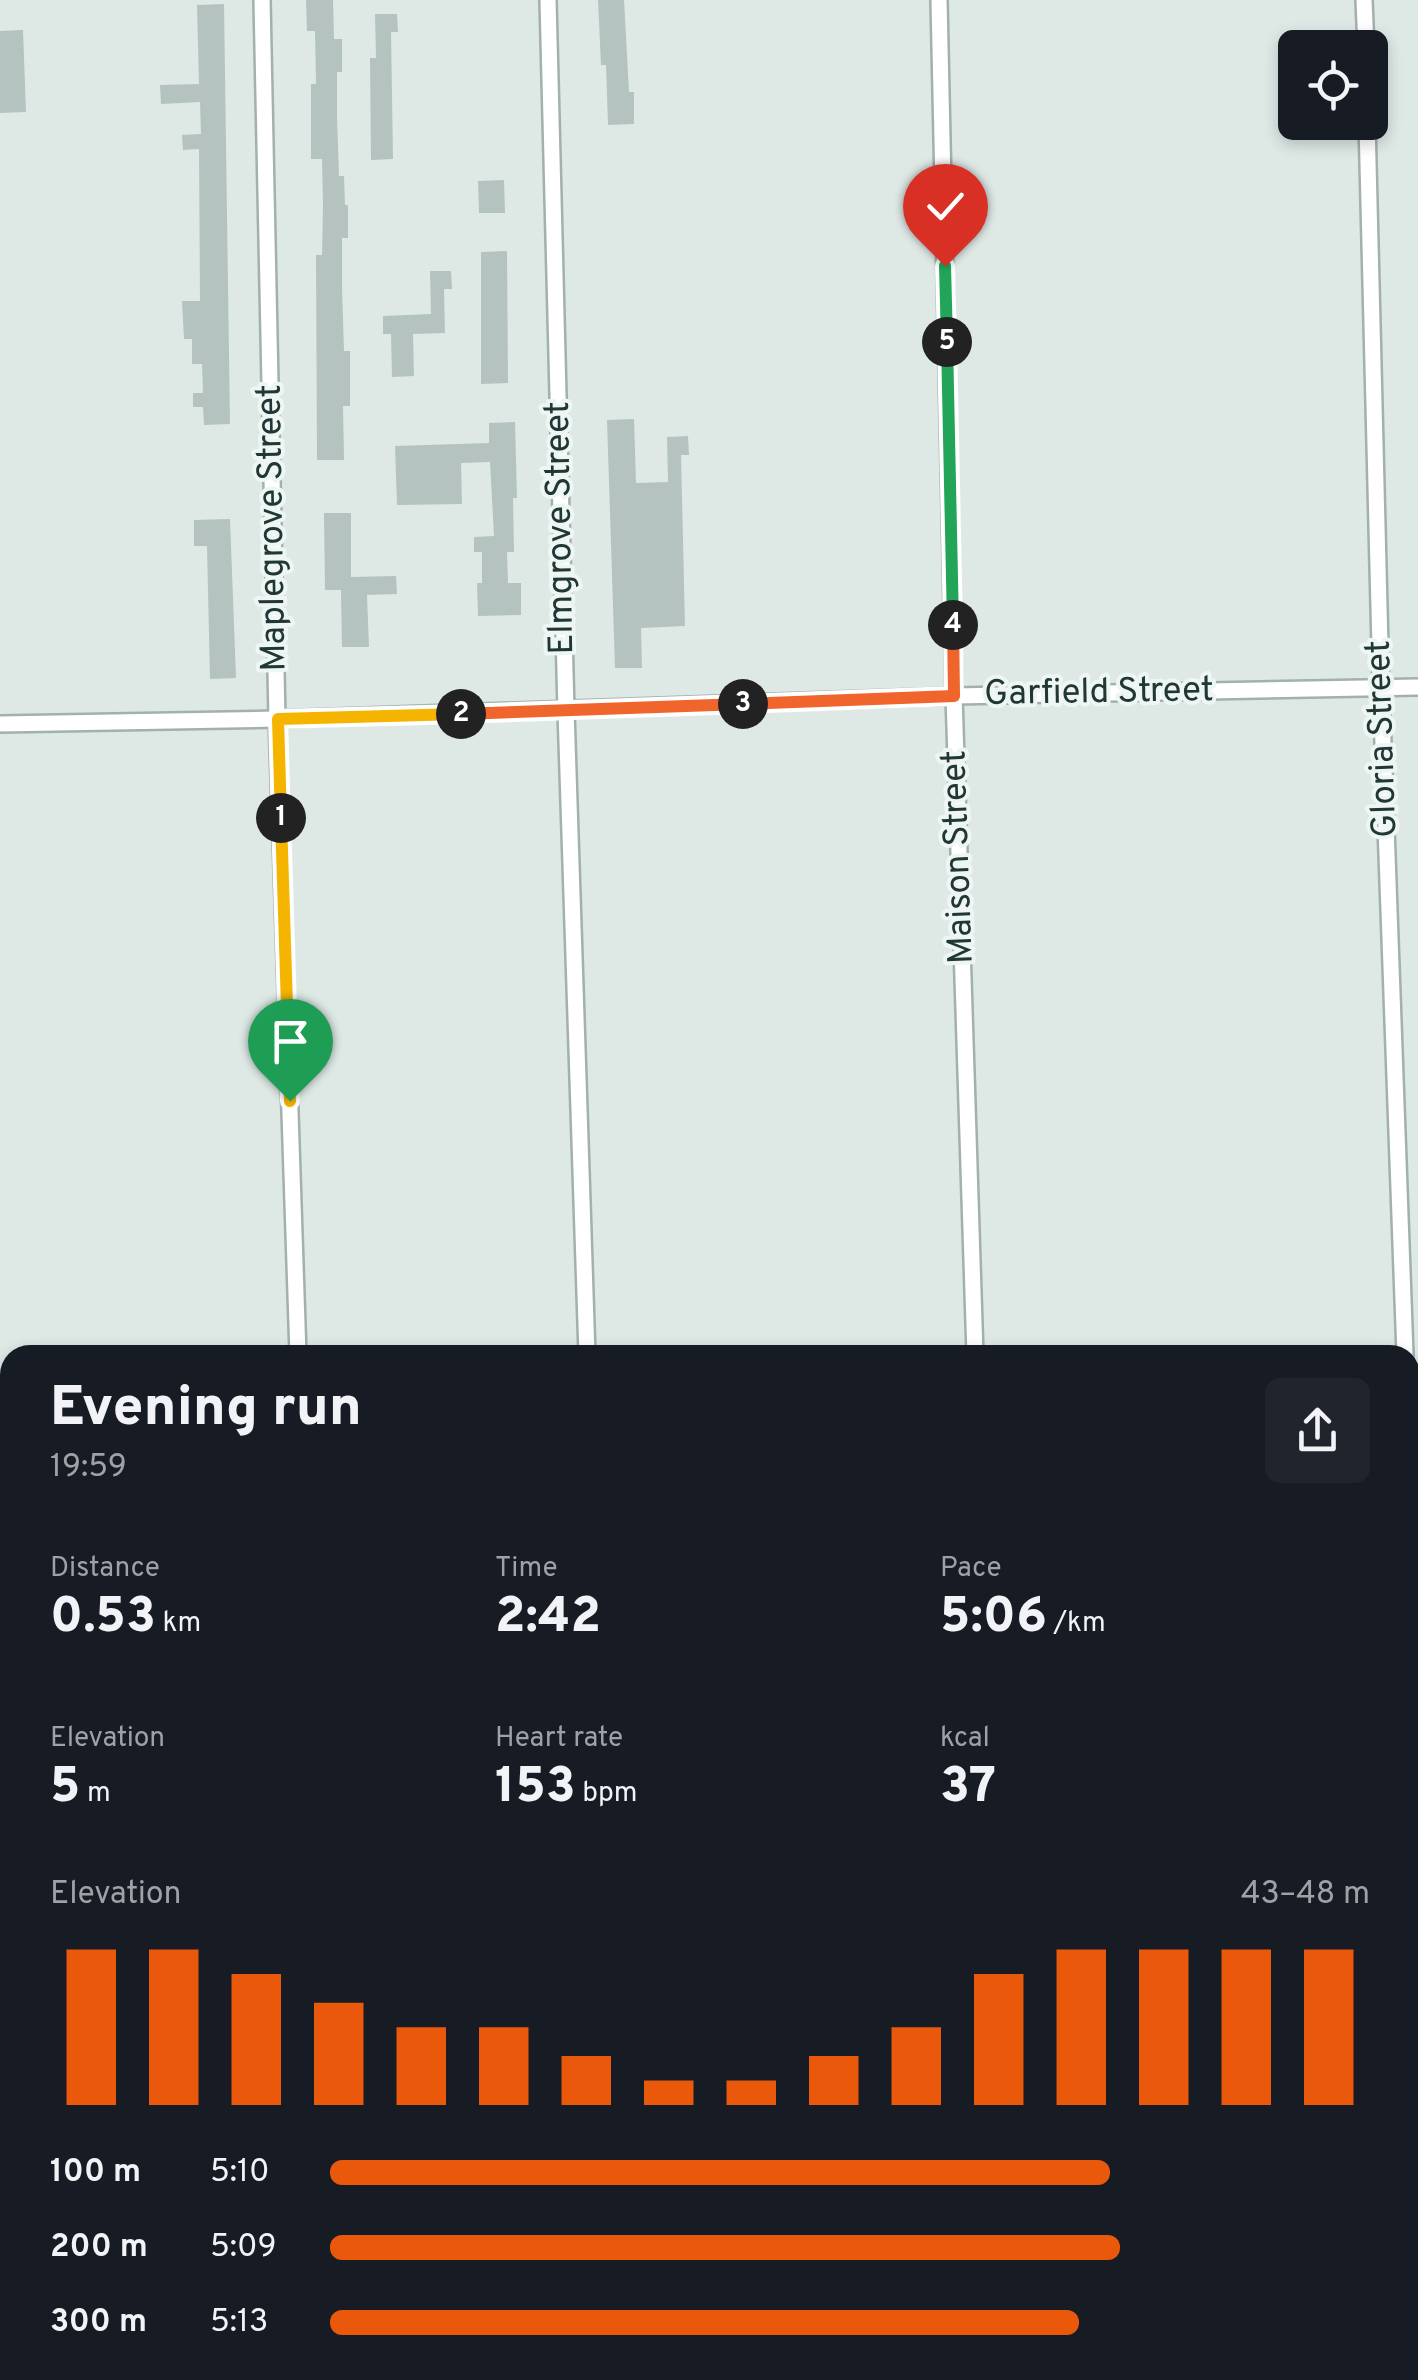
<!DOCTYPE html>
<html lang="en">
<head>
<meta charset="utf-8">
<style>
	body { margin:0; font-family:Overpass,sans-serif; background:#20242c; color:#f1f3f6; height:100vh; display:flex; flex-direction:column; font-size:38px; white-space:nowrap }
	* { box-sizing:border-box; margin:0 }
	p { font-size:32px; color:#9ea1a6 }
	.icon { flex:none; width:55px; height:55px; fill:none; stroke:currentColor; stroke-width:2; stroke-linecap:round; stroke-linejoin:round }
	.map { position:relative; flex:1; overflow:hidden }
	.panel { position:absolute; left:0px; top:1345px; width:1420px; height:1035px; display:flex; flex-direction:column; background:#171b24; border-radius:30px 30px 0 0; box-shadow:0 5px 15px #0003 }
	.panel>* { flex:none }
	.controls { position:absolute; left:1278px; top:30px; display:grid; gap:20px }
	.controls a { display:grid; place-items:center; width:110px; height:110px; border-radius:15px; background:#171b24; box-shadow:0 5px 15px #0003; font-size:50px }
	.pin { position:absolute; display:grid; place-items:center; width:85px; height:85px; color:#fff; margin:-102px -42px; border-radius:50% 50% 50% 0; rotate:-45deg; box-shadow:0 0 10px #0007 }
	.pin .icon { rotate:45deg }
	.km { position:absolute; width:50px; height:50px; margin:-25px; border-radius:50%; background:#222; color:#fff; font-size:28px; line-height:50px; text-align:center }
	.round { display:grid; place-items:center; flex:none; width:105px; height:105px; border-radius:15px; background:#20242c }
	.head { display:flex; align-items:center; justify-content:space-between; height:170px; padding:0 50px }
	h1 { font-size:55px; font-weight:800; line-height:75px }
	.stats { display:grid; grid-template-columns:repeat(3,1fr); gap:15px; height:170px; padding:10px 50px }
	.stats div { display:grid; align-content:center }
	.stats b { font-size:50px; font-weight:800 }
	.stats small { font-size:28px; font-weight:400 }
	.stats p { font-size:28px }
	.chart { height:280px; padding:20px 50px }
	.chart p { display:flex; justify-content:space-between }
	.chart svg { width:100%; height:180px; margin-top:10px; stroke:#ea580c; stroke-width:6 }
	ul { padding:0 50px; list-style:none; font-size:32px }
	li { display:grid; grid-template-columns:160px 120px 1fr; align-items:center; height:75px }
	li i { height:25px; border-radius:12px; background:#ea580c }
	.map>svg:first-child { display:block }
	.building { fill:#b4c3c0 }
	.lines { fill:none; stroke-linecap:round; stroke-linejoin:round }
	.minor-casing { stroke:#a2b0ae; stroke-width:20 }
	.secondary-casing { stroke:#9eb4b1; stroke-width:28 }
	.minor { stroke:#fff; stroke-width:15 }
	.secondary { stroke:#fff; stroke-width:22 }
	.split-1-casing { stroke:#fff; stroke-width:20 }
	.split-2-casing { stroke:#fff; stroke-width:20 }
	.split-3-casing { stroke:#fff; stroke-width:20 }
	.split-4-casing { stroke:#fff; stroke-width:20 }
	.split-5-casing { stroke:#fff; stroke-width:20 }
	.split-6-casing { stroke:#fff; stroke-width:20 }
	.split-1 { stroke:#f5b400; stroke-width:12 }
	.split-2 { stroke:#f5b400; stroke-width:12 }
	.split-3 { stroke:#f0652b; stroke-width:12 }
	.split-4 { stroke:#f0652b; stroke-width:12 }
	.split-5 { stroke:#22a559; stroke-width:12 }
	.split-6 { stroke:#22a559; stroke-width:12 }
	.labels { text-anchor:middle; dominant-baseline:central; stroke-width:8; stroke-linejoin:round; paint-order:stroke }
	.street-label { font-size:35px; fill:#213736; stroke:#eef6f4 }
</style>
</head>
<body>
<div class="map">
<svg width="1418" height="2380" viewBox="0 0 1418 2380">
	<rect width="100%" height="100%" fill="#dee9e6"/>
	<g class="building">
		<polygon points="306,0 333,0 334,39 342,39 342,72 337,72 337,116 339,176 344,176 345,205 348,205 348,238 342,238 342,287 344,351 350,351 350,406 343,406 344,460 317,460 316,255 322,255 323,206 322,159 311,159 311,84 316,84 315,31 307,31"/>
		<polygon points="598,0 624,0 629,92 634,92 634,124 608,125 606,65 601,65"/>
		<polygon points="224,4 230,424 204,425 203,407 193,407 193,393 203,393 202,364 192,364 192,339 184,339 182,301 200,301 199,149 183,150 182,135 201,134 200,102 161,104 160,85 199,84 197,5"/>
		<polygon points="375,14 397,14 398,32 391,32 393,159 371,160 370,58 376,58"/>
		<polygon points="23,30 26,112 0,113 0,31"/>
		<polygon points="504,180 505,213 479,213 478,181"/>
		<polygon points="507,251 508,383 481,384 481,252"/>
		<polygon points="430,271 451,271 452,289 444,289 445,333 413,334 414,376 392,377 391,334 383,334 383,316 431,314"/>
		<polygon points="634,419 636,483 668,482 667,437 688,436 689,455 681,455 685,626 641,628 642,668 615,668 607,420"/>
		<polygon points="515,422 517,498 513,498 514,552 507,552 508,583 521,583 521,615 478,616 477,583 482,583 482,552 474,552 474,537 494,536 490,462 461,463 462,504 397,505 395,446 489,443 489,423"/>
		<polygon points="324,513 351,513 351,577 396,576 397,594 367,595 369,647 342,647 341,590 325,590"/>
		<polygon points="230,519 236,678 210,679 207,546 194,546 194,520"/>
	</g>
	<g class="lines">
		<defs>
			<g id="minor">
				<polyline points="262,0 277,719 298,1355"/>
				<polyline points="548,0 566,711 587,1355"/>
				<polyline points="939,0 954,696 975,1355"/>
				<polyline points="1364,0 1366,48"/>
				<polyline points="1367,122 1381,688 1405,1355"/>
				<polyline points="0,724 277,719 954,696 1418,687"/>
				<polyline points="1410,1496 1418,1721"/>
				<polyline points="0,2137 10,2137"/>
				<polyline points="1410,2143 1418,2143"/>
				<polyline points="925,2370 935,2375 934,2380"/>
				<polyline points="0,2372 13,2380"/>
				<polyline points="898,2380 899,2372 905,2370"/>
			</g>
			<g id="secondary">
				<polyline points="1410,1809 1418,1809"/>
				<polyline points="0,1851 10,1851"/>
			</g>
		</defs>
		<use href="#minor" class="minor-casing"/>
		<use href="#secondary" class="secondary-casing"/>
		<use href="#minor" class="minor"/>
		<use href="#secondary" class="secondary"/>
	</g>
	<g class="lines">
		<defs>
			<polyline id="split-1" points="281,818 290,1101"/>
			<polyline id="split-2" points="281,818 278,719 461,714"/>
			<polyline id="split-3" points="461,714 743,704"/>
			<polyline id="split-4" points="743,704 954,696 953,625"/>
			<polyline id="split-5" points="947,342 953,625"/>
			<polyline id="split-6" points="945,266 947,342"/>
		</defs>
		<use href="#split-1" class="split-1-casing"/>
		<use href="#split-2" class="split-2-casing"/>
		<use href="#split-3" class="split-3-casing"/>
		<use href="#split-4" class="split-4-casing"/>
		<use href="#split-5" class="split-5-casing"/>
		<use href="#split-6" class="split-6-casing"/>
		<use href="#split-1" class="split-1"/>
		<use href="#split-2" class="split-2"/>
		<use href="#split-3" class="split-3"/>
		<use href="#split-4" class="split-4"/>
		<use href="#split-5" class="split-5"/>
		<use href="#split-6" class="split-6"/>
	</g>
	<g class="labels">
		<g class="street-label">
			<text transform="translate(273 528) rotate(-91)">Maplegrove Street</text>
			<text transform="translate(561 528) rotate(-91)">Elmgrove Street</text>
			<text transform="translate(1099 693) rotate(-1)">Garfield Street</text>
			<text transform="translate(1383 739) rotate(-92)">Gloria Street</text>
			<text transform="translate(959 857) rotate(-92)">Maison Street</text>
		</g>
	</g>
</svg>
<div class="controls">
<a><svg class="icon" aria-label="locate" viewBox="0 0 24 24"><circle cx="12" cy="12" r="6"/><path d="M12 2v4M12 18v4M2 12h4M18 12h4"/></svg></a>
</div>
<div class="pin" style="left:290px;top:1101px;background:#1e9e55"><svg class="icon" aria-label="arrive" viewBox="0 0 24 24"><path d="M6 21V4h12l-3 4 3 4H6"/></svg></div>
<div class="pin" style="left:945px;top:266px;background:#d93025"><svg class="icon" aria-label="check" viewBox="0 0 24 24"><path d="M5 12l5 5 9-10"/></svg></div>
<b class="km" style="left:281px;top:818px">1</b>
<b class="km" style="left:461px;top:714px">2</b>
<b class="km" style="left:743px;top:704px">3</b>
<b class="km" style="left:953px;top:625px">4</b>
<b class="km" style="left:947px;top:342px">5</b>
<section class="panel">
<div class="head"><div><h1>Evening run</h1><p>19:59</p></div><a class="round"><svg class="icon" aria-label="share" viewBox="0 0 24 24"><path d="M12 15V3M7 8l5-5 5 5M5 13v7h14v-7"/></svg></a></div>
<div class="stats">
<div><p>Distance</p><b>0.53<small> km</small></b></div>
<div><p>Time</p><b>2:42</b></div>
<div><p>Pace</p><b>5:06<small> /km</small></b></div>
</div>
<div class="stats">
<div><p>Elevation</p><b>5<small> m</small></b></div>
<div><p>Heart rate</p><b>153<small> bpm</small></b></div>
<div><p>kcal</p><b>37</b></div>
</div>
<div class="chart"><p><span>Elevation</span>43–48 m</p>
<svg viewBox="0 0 160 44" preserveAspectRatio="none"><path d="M5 44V6M15 44V6M25 44V12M35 44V19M45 44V25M55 44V25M65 44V32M75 44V38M85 44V38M95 44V32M105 44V25M115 44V12M125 44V6M135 44V6M145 44V6M155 44V6"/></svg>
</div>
<ul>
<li><b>100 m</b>5:10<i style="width:75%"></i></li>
<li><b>200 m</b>5:09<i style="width:76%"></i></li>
<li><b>300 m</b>5:13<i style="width:72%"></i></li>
</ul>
</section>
</div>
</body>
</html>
